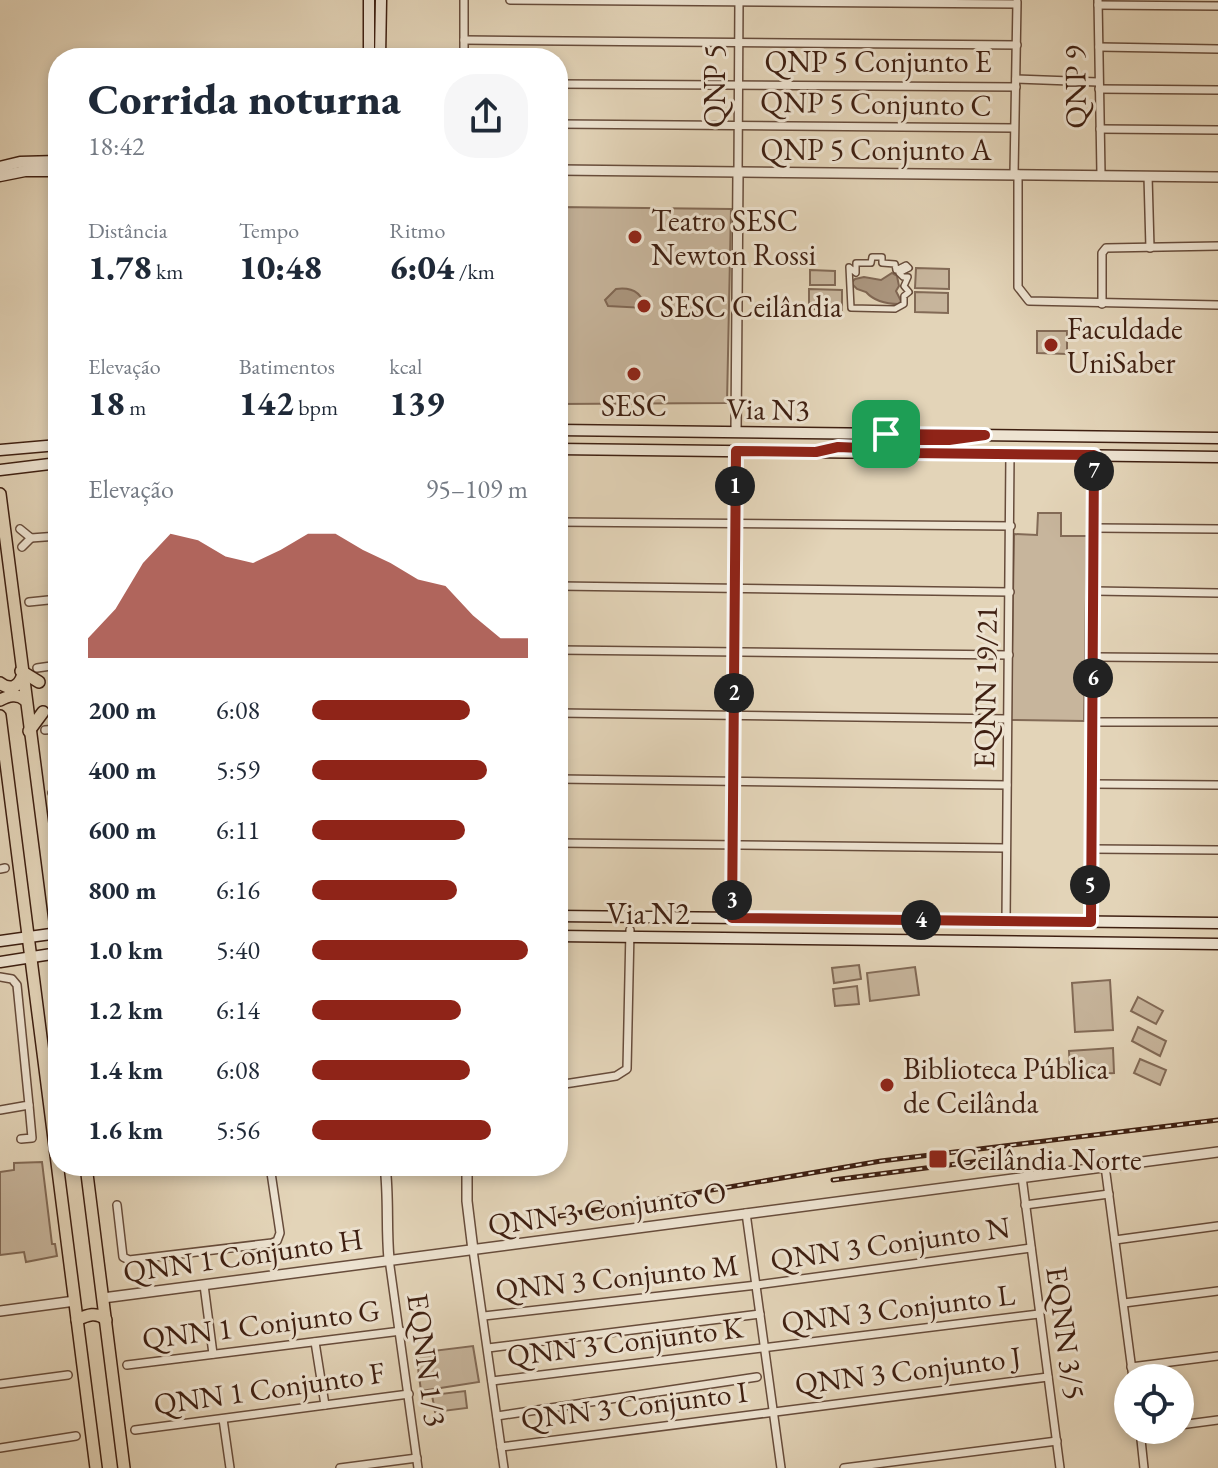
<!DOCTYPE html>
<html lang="pt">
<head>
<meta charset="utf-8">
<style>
	body { margin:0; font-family:"EB Garamond",serif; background:#f6f6f7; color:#1f2937; height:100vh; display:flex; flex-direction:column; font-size:30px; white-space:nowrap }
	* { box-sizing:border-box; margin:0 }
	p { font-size:26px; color:#747a83 }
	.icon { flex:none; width:44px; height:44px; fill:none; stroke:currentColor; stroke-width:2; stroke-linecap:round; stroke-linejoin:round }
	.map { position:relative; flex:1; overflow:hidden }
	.sheet { position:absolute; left:48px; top:48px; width:520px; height:1128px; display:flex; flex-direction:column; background:#fff; border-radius:32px; box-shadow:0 4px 12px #0003 }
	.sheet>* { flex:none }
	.buttons { position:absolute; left:1114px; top:1364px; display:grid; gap:16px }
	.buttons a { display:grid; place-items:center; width:80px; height:80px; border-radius:50%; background:#fff; box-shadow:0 4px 12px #0003; font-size:40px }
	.pin { position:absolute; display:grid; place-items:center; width:68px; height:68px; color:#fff; margin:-34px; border-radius:16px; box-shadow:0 4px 12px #0006 }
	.km { position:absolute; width:40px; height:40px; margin:-20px; border-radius:50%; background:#222; color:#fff; font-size:22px; line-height:40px; text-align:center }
	.round { display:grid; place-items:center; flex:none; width:84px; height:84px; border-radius:32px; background:#f6f6f7 }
	.head { display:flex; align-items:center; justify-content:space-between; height:136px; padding:0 40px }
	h1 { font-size:44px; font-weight:800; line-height:60px }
	.stats { display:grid; grid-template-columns:repeat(3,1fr); gap:12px; height:136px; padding:8px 40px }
	.stats div { display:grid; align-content:center }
	.stats b { font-size:34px; font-weight:800 }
	.stats small { font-size:22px; font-weight:400 }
	.stats p { font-size:22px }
	.chart { height:224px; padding:16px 40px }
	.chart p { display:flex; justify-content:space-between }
	.chart svg { width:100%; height:144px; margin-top:8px; fill:#8f2418; opacity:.7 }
	ul { padding:0 40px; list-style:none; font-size:26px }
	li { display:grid; grid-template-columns:128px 96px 1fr; align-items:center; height:60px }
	li i { height:20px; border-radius:10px; background:#8f2418 }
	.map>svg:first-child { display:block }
	.green { fill:#c7b59c; stroke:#826a56; stroke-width:2 }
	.water { fill:#ab967f; stroke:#7f6653; stroke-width:2 }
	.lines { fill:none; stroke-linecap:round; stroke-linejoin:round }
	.pedestrian-casing { stroke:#674c3b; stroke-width:8 }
	.minor-casing { stroke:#674c3b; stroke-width:10 }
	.tertiary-casing { stroke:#674c3b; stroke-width:12 }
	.secondary-casing { stroke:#3e1f11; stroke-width:13 }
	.primary-casing { stroke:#3e1f11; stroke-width:14 }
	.pedestrian { stroke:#ede3d1; stroke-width:5 }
	.minor { stroke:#ede3d1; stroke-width:7 }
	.tertiary { stroke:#ede3d1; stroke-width:9 }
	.secondary { stroke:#ede3d1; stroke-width:10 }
	.primary { stroke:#e3d4b8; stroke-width:11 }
	.rail-casing { stroke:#3e1f11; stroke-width:5 }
	.rail { stroke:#ede3d1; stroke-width:2; stroke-dasharray:6; stroke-linecap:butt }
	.route-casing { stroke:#fff; stroke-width:16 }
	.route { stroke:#8f2418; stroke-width:10 }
	.poi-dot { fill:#8f2418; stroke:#ede3d1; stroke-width:3 }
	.labels { text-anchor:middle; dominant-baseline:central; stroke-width:6; stroke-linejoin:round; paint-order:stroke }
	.street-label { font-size:30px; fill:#3e1f11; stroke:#ede3d1 }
	.poi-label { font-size:30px; fill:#3e1f11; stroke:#ede3d1; text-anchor:start }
</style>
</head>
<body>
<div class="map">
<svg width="1218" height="1468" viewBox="0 0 1218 1468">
	<rect width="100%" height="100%" fill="#e3d4b8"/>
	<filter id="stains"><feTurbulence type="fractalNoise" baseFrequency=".0025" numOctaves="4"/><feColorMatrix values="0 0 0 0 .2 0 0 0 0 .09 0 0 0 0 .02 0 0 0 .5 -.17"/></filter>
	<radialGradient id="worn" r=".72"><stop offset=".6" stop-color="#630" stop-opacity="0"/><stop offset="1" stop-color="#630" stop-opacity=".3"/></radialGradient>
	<g class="green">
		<polygon points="558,207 731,209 727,403 558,404"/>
		<polygon points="916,268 949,269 949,289 915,288"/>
		<polygon points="810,270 835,271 835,285 810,285"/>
		<polygon points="809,289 842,290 842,310 809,309"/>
		<polygon points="915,292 948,293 948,313 915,312"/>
		<polygon points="1037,331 1067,331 1067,354 1037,353"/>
		<polygon points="1038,513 1061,513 1061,536 1087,536 1084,721 1011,720 1014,534 1037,535"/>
		<polygon points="859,965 861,979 834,983 832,968"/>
		<polygon points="915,967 919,995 870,1001 867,973"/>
		<polygon points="1110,980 1113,1030 1075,1032 1072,983"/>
		<polygon points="857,986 859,1004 835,1006 833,989"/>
		<polygon points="1138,997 1163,1011 1156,1024 1131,1011"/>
		<polygon points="1138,1027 1166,1041 1160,1056 1132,1041"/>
		<polygon points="1113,1048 1114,1073 1070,1076 1069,1051"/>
		<polygon points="1140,1059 1166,1070 1160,1085 1134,1073"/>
		<polygon points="42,1162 52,1244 55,1244 57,1256 26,1262 24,1252 0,1255 0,1172 14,1170 14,1163"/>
		<polygon points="473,1346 479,1382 421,1391 416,1353"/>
		<polygon points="465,1391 467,1408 435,1412 432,1395"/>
	</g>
	<g class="water">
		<path d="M892,273L897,276L899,286L896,291L901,301L899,304C886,304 874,301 866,292L857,289L851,283L855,279L864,277L881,280Z"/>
		<path d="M616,289C631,287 642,292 645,308L608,306L605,300Z"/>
	</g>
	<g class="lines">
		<defs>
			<polygon id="pedestrian" points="872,257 882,257 882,263 895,264 896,270 906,265 909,268 899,273 903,277 908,277 904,286 909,292 904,296 904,304 895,309 851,308 849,267 856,273 856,263 871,263"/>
			<g id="minor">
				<polyline points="464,0 464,58"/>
				<polyline points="510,0 1016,4"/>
				<polyline points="1098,0 1101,174"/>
				<polyline points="1098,5 1218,6"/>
				<polyline points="464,40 1017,45"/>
				<polyline points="1099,47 1218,49"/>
				<polyline points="1016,79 1098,82"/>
				<polyline points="558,84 1016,87"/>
				<polyline points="1099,89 1218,90"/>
				<polyline points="558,124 1014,128"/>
				<polyline points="1100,129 1218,130"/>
				<polyline points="738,173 739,0"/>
				<polyline points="1014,174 1017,2"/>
				<polyline points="1018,174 1018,287 1029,301 1218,305"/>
				<polyline points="1148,176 1150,248"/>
				<polyline points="1102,304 1102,253 1106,248 1218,246"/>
				<polyline points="558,522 1011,526"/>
				<polyline points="1094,528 1218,529"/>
				<polyline points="20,529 31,538 58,536"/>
				<polyline points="22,547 31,538"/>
				<polyline points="558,586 1010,592"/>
				<polyline points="1094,591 1218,593"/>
				<polyline points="29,602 58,599"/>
				<polyline points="558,650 1009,655"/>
				<polyline points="1094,657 1218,658"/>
				<polyline points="37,668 58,665"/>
				<polyline points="558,713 1007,719"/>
				<polyline points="1092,722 1218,722"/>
				<polyline points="45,730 58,729"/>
				<polyline points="558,779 1007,785"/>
				<polyline points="1092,784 1218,785"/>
				<polyline points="52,793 58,792"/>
				<polyline points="558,843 1006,848"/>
				<polyline points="1091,849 1218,850"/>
				<polyline points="0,869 5,868"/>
				<polyline points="1006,921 1010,454"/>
				<polyline points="1091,922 1094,455"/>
				<polyline points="0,977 12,979 17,985 29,1105 0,1110"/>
				<polyline points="558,1085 616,1076 627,1069 630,930"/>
				<polyline points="21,1139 32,1138 29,1105"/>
				<polyline points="1105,1166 1133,1378"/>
				<polyline points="1022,1177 1060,1468"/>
				<polyline points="117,1205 123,1257 129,1260 272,1243 277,1241 280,1233 270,1166"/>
				<polyline points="1025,1205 1109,1194"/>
				<polyline points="746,1213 781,1468"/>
				<polyline points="1115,1240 1218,1226"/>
				<polyline points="473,1250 504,1468"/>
				<polyline points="389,1259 418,1468"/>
				<polyline points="204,1285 213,1354"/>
				<polyline points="1124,1303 1218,1291"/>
				<polyline points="484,1316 757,1285 1031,1248"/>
				<polyline points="315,1342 325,1405"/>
				<polyline points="488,1348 760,1314"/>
				<polyline points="127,1365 401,1331"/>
				<polyline points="1131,1367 1218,1356"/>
				<polyline points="492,1381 1039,1314"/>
				<polyline points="0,1384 68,1375"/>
				<polyline points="497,1416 757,1377"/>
				<polyline points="223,1419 230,1468"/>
				<polyline points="1180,1425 1218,1420"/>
				<polyline points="135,1430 409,1394"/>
				<polyline points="1140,1430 1144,1468"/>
				<polyline points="501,1447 1048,1377"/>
				<polyline points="0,1448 76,1436"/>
				<polyline points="340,1468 417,1458"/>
				<polyline points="844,1468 1057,1441"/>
			</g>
			<g id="tertiary">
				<polyline points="558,170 1218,177"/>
				<polyline points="736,432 738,173"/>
				<polyline points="732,918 736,451"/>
				<path d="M385,1166C389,1197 386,1228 389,1259"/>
				<polyline points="467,1166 467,1201 473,1250"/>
				<polyline points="103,1298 1218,1152"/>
				<polyline points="0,1311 75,1301"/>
			</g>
			<g id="secondary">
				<polyline points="369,58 369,0"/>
				<polyline points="380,58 381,0"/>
				<polyline points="0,167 20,162 58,161"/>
				<polyline points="0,176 25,171 58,171"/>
				<polyline points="558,430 1218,438"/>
				<polyline points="558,449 1218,457"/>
				<polyline points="0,450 58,445"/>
				<polyline points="0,470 58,463"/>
				<polyline points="558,916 1218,923"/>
				<polyline points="558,936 1218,944"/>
				<polyline points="0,941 58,933"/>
				<polyline points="0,962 58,953"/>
			</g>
			<g id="primary">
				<polyline points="0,494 58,944"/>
				<polyline points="21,671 39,682"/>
				<path d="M0,683C9,690 18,688 22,677"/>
				<path d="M0,700C8,696 17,693 25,700"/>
				<polyline points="0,716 96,1468"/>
				<polyline points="29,731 43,712"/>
				<polyline points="86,1166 124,1468"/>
				<path d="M77,1320C87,1315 97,1311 106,1320"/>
			</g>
		</defs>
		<use href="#pedestrian" class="pedestrian-casing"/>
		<use href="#minor" class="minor-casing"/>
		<use href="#tertiary" class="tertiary-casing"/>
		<use href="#secondary" class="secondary-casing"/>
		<use href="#primary" class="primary-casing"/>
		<use href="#pedestrian" class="pedestrian"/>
		<use href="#minor" class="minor"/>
		<use href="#tertiary" class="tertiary"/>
		<use href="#secondary" class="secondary"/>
		<use href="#primary" class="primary"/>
		<defs>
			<g id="rail">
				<polyline points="833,1180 1003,1158"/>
				<polyline points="560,1216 881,1161 1218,1120"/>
			</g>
		</defs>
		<use href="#rail" class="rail-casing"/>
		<use href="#rail" class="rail"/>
	</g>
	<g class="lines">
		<defs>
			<polygon id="route" points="886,434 985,435 949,440 907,440 902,447 909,453 1094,455 1091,922 732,918 736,451 816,452 838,447 886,449 892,442"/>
		</defs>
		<use href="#route" class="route-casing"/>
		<use href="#route" class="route"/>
	</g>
	<g class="poi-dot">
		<circle cx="635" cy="237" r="8"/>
		<circle cx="644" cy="306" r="8"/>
		<circle cx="1051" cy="345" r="8"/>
		<circle cx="634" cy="374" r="8"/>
		<circle cx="887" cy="1085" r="8"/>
		<rect x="928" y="1149" width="20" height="20" rx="4"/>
	</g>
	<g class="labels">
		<g class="street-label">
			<text x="878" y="61">QNP 5 Conjunto E</text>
			<text transform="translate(714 86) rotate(-90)">QNP 5</text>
			<text transform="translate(1075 87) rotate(-91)">QNP 9</text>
			<text transform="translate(876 103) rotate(1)">QNP 5 Conjunto C</text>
			<text x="876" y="149">QNP 5 Conjunto A</text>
			<text transform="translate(768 409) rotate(1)">Via N3</text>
			<text transform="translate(985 687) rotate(-89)">EQNN 19/21</text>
			<text x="648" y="913">Via N2</text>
			<text transform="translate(607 1208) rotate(-8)">QNN 3 Conjunto O</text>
			<text transform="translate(890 1243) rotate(-8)">QNN 3 Conjunto N</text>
			<text transform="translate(243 1255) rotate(-8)">QNN 1 Conjunto H</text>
			<text transform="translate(617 1277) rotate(-6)">QNN 3 Conjunto M</text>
			<text transform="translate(898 1308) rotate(-7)">QNN 3 Conjunto L</text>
			<text transform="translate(261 1324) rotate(-7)">QNN 1 Conjunto G</text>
			<text transform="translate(1066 1333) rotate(82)">EQNN 3/5</text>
			<text transform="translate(625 1341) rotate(-7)">QNN 3 Conjunto K</text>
			<text transform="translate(427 1360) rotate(82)">EQNN 1/3</text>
			<text transform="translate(908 1370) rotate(-7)">QNN 3 Conjunto J</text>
			<text transform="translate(269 1388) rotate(-8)">QNN 1 Conjunto F</text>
			<text transform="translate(634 1405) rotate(-7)">QNN 3 Conjunto I</text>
		</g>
		<g class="poi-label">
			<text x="651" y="220">Teatro SESC<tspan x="651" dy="34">Newton Rossi</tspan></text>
			<text x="660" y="306">SESC Ceilândia</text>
			<text x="1067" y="328">Faculdade<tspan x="1067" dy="34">UniSaber</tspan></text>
			<text x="634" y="405" text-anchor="middle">SESC</text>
			<text x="903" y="1068">Biblioteca Pública<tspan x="903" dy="34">de Ceilânda</tspan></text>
			<text x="956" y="1159">Ceilândia Norte</text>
		</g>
	</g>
	<rect width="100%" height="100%" filter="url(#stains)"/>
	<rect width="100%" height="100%" fill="url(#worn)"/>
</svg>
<div class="buttons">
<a><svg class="icon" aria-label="locate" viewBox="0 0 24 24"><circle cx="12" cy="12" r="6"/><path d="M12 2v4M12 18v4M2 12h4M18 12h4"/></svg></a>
</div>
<div class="pin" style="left:886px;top:434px;background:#1e9e55"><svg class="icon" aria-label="arrive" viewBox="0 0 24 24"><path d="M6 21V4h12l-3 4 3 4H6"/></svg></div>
<b class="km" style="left:735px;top:486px">1</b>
<b class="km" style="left:734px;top:693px">2</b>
<b class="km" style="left:732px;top:900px">3</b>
<b class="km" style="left:921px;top:920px">4</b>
<b class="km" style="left:1090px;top:885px">5</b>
<b class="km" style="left:1093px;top:678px">6</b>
<b class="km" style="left:1094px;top:471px">7</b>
<section class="sheet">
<div class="head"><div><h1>Corrida noturna</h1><p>18:42</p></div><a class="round"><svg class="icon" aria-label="share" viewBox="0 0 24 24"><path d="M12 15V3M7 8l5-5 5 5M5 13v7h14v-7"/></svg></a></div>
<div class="stats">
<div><p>Distância</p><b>1.78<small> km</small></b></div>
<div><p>Tempo</p><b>10:48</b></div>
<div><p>Ritmo</p><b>6:04<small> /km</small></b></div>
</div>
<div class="stats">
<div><p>Elevação</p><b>18<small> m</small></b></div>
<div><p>Batimentos</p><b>142<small> bpm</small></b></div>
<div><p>kcal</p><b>139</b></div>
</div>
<div class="chart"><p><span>Elevação</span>95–109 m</p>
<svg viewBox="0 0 160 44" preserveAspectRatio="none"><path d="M0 44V38L10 29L20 15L30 6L40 8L50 13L60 15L70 11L80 6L90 6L100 11L110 15L120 20L130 22L140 31L150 38L160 38V44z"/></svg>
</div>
<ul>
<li><b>200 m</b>6:08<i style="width:73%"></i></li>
<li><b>400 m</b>5:59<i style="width:81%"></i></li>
<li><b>600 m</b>6:11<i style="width:71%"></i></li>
<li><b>800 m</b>6:16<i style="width:67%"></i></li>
<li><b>1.0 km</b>5:40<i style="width:100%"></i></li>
<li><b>1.2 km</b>6:14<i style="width:69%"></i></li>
<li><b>1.4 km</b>6:08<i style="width:73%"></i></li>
<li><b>1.6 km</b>5:56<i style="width:83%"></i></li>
</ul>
</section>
</div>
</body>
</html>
